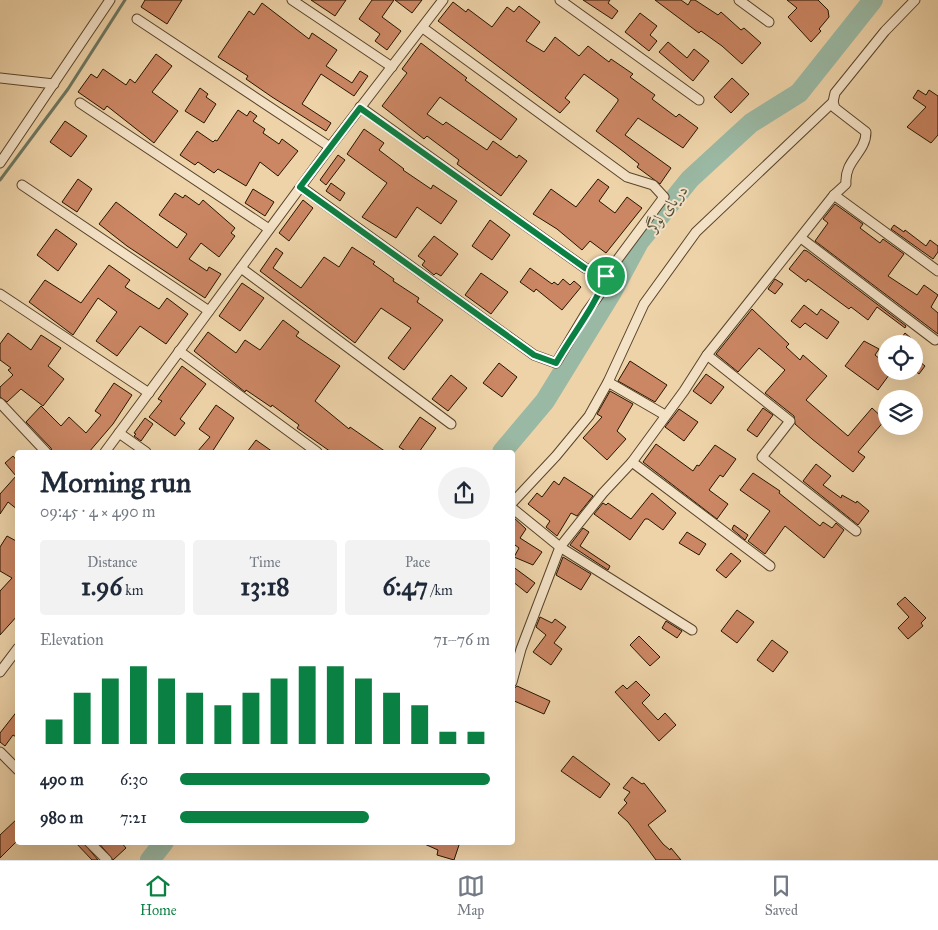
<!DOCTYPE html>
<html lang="en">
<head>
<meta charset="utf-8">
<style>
	body { margin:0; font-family:"IM FELL Great Primer",Amiri,serif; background:#f2f2f3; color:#1f2937; height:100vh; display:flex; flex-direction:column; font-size:19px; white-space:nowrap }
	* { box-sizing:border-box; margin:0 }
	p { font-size:16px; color:#747a83 }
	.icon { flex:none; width:28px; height:28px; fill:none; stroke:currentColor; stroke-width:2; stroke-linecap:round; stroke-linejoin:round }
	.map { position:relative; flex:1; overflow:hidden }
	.details { position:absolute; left:15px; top:450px; width:500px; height:395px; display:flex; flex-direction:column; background:#fff; border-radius:5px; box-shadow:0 5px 20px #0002 }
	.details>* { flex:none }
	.buttons { position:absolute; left:878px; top:335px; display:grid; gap:10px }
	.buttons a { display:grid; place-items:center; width:45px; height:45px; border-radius:50%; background:#fff; box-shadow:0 5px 20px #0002; font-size:25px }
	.pin { position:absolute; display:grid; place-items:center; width:42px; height:42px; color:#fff; margin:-21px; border:2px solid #fff; border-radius:50%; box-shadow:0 1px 5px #0007 }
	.round { display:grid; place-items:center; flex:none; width:52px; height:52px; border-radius:26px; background:#f2f2f3 }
	.head { display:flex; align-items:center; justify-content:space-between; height:85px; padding:0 25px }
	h1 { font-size:28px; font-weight:700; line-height:38px }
	.metrics { display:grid; grid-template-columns:repeat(3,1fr); gap:8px; height:85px; padding:5px 25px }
	.metrics div { display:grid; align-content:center; border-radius:5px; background:#f2f2f3; text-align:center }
	.metrics b { font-size:25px; font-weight:700 }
	.metrics small { font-size:14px; font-weight:400 }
	.metrics p { font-size:14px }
	.chart { height:140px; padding:10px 25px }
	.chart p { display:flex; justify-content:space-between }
	.chart svg { width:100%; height:90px; margin-top:5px; stroke:#0b8043; stroke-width:6 }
	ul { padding:0 25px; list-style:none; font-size:16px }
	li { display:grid; grid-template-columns:80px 60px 1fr; align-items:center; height:38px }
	li i { height:12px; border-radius:6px; background:#0b8043 }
	.dock { display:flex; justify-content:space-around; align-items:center; height:70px; border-top:1px solid #e0e1e3; background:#fff; font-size:14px; color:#747a83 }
	.dock a { display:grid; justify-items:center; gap:2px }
	.dock .on { color:#0b8043 }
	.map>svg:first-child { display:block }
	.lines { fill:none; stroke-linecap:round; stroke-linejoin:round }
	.stream { stroke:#6c7762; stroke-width:3 }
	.river { stroke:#9ab9a4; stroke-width:20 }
	.building { fill:#cb8663; stroke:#261500 }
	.minor-casing { stroke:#58442a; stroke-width:11 }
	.minor { stroke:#f4e2c7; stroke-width:9 }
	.route-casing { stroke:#fff; stroke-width:10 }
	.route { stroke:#0b8043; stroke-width:6 }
	.labels { text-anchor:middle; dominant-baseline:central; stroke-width:4; stroke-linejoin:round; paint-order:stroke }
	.water-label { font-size:16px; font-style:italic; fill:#4f4e39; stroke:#f4e2c7 }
</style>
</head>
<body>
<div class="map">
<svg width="938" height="860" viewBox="0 0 938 860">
	<rect width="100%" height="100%" fill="#eed3a9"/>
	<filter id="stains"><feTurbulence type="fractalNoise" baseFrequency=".004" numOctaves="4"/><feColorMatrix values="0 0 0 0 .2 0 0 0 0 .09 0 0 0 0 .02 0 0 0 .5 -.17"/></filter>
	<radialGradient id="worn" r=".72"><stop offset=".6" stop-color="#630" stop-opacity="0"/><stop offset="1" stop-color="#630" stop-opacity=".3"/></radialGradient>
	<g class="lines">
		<polyline class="stream" points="0,180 68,89 125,0"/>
		<g class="river">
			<polyline points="502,452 545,401 612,292 639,242 690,179 751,123 799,93 873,0"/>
			<polyline points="150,860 164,842"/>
		</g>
	</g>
	<g class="building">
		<polygon points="145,0 182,0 167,24 141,7"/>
		<polygon points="311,0 346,0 335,16"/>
		<polygon points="372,0 394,0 382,17 401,31 387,50 375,41 380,34 359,19"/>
		<polygon points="395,0 422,0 412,13"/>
		<polygon points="583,0 610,0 608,3 618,11 612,19"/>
		<polygon points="655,0 681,0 688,5 691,0 695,0 718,15 721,12 741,30 744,28 761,43 742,64 722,46 701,31 699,33"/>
		<polygon points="787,0 818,0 828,10 829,17 819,29 821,31 811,42 788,17 797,8"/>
		<polygon points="453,2 466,12 468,9 492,27 507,7 514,12 519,6 540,22 526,41 544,52 555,37 579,56 588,46 609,62 611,59 633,74 630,77 655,95 652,99 676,117 679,114 698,128 683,148 638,118 625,135 671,168 660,184 637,167 639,164 624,152 596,131 618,101 618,99 584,74 565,98 570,102 560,113 438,21"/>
		<polygon points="262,3 309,39 312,33 337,50 326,66 352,83 360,71 368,76 354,96 321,74 302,104 331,123 326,131 272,97 246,79 248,76 218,57 249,11 254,15"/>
		<polygon points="640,13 657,26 650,35 657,41 649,51 625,32"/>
		<polygon points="668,42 687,58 694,49 709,61 693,81 659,52"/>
		<polygon points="421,43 467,78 465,80 517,119 501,140 440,97 427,114 443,125 446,122 487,150 493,141 517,158 519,155 527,161 501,196 457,164 459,160 427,136 424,139 382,106 407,73 402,69"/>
		<polygon points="156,54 172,66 152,92 178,111 154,143 107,106 104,110 78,92 91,74 97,78 103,69 126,85 130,79 135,83"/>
		<polygon points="732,78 749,94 731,113 714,97"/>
		<polygon points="200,88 208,94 206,97 216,104 204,123 185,111"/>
		<polygon points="918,90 926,95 929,90 938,96 938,135 931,143 907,127 926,107 913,98"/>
		<polygon points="238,110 247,116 250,111 257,116 253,121 265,129 263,133 279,144 282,139 298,151 278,176 260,162 246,186 218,169 214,173 198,162 195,165 180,155 197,131 213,142 215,140 217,141"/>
		<polygon points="65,121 87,136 71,157 50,142"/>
		<polygon points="364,129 384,143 379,150 404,169 403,170 431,189 433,185 457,201 441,224 417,207 396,238 362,217 387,183 347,154"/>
		<polygon points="338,155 345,160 326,185 320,180"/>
		<polygon points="78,179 92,189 77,212 62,202"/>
		<polygon points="598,179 609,187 599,201 615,213 627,197 642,208 606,253 590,241 582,250 557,229 533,214 551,189 576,207"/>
		<polygon points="331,183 345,193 340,201 326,191"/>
		<polygon points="253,189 274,202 265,216 245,203"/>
		<polygon points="175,193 183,198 185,195 199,205 203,200 235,228 231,233 235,236 219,257 201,243 189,259 207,271 209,267 221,274 205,298 127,246 99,224 116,202 177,248 187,234 159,215"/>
		<polygon points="303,200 313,208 289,241 279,233"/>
		<polygon points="835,204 863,224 860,228 880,243 883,239 904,254 888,276 917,295 924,285 938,295 931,307 938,313 938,334 815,241 828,223 823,219"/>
		<polygon points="490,220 510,235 492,260 472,246"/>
		<polygon points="894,225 904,232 905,230 926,246 930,240 938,246 938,252 933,259 891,229"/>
		<polygon points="56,229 77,244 58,271 37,255"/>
		<polygon points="434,236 458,254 441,276 436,273 434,275 422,265 425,261 418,256"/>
		<polygon points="352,247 375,262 373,264 394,279 393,281 419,298 417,302 443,320 404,370 388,358 411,328 381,308 355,343 260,271 276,248 283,253 273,268 301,288 324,257 339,267"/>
		<polygon points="804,250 807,251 906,326 905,328 877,307 868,320 851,307 849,309 808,279 806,282 789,269"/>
		<polygon points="109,265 130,280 125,287 159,309 167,298 188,314 166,344 140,326 117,356 96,341 117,312 98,298 73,335 29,302 45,280 81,303"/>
		<polygon points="530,268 552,284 554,282 558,285 563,279 570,285 574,281 581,287 562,310 536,289 534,292 520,282"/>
		<polygon points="481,273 508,292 491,314 465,295"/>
		<polygon points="775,279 783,284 775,294 768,289"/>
		<polygon points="242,283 264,298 240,331 219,316"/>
		<polygon points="804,305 817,315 821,309 839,322 827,339 805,323 800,328 791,321"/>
		<polygon points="752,309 789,344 786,347 800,360 803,355 827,376 806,400 848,436 872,408 885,420 858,452 865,457 853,472 812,439 795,424 794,416 765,393 785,370 759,348 738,372 716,354"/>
		<polygon points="283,320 299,332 296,336 340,366 315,401 349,429 350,427 386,452 331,452 297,428 299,425 272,405 271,407 246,390 245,392 194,351 208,332 236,353 245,340 260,350"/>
		<polygon points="8,333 31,350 41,335 61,348 48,366 64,379 43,406 21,389 7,402 0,397 0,387 13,375 8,370 11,368 0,360 0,344"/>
		<polygon points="905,333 918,344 897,344"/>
		<polygon points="864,341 879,349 875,355 886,364 886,371 892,371 878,390 845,366"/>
		<polygon points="914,357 925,366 919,374 914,370"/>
		<polygon points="630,361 667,385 655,402 618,381"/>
		<polygon points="499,363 517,377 502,397 483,383"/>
		<polygon points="182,366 206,384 180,419 185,423 175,436 149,417 162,401 158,399"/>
		<polygon points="706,374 724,387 711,404 693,391"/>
		<polygon points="451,375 467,388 448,411 432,399"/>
		<polygon points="114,383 132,395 113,424 89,452 52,452 51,448 26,422 41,406 61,426 69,417 86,433 101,415 95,411"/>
		<polygon points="610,391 633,404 617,431 626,439 607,460 583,438 602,417 597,414"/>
		<polygon points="216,405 234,418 212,452 197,452 210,437 199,429"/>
		<polygon points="763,408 773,415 757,437 747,430"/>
		<polygon points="679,409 698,422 684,441 665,427"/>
		<polygon points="420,417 436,428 419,452 407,452 399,447"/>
		<polygon points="145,418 153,424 141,441 134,436 136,434 134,433"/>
		<polygon points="256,440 273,452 247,452"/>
		<polygon points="656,444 693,471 697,465 699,466 715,445 736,459 723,477 720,475 709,490 728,504 717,519 643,462"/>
		<polygon points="13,456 18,462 18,510 8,502 0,514 0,494 16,476 5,463"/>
		<polygon points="816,464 831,476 823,485 841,498 842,495 856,503 857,501 869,511 858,525 803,481"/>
		<polygon points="753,473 780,491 779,493 820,526 823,522 832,528 836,523 844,530 824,558 785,526 765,554 748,541 770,511 740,490"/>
		<polygon points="564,477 593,496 577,516 571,513 557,536 546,527 550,521 528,504 537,493 542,497 554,481 559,485"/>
		<polygon points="652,493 676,513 663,530 648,519 645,519 630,540 594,514 603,503 606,505 608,503 631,519"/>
		<polygon points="512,516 526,529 520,538 542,552 533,565 514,557 519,548 515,545 512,548"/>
		<polygon points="734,525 748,535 745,540 732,529"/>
		<polygon points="583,528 589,532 580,546 610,566 608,570 570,545"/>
		<polygon points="687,532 706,544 699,555 679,543"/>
		<polygon points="7,536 18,542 18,615 0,635 0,591 12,578 0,571 0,547"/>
		<polygon points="731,553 741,561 726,578 716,570"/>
		<polygon points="563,557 591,574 581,590 556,575"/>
		<polygon points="512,566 535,583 527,593 512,581"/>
		<polygon points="905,597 926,618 921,623 923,626 908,639 898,628 909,617 897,604"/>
		<polygon points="737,610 754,622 737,643 721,631"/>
		<polygon points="540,617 552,623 555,619 566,627 554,643 562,649 551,665 533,652 546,635 536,627"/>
		<polygon points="666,621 682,631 677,638 662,628"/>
		<polygon points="639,636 660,657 650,666 630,645"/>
		<polygon points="772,640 788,652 773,672 757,660"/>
		<polygon points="636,681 650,695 642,703 658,720 665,713 676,725 659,741 615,692 623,685 627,689"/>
		<polygon points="517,686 550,701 544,714 512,700 512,690"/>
		<polygon points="18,710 18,738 13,735 5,746 0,742 0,733"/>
		<polygon points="573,756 610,784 600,798 561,771"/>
		<polygon points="632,777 642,784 644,783 666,811 648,825 663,844 670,850 671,848 681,860 656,860 628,822 618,813 627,803 624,800 630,792 623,788"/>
		<polygon points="18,818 18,840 0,858 0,835"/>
		<polygon points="75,842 83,842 98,860 92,860"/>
		<polygon points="98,842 121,842 126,848 113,860"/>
		<polygon points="420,842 460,842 454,860 437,855 438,850"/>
	</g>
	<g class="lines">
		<defs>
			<g id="minor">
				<polyline points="292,0 392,67"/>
				<polyline points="560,0 699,100"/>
				<polyline points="739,0 769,22"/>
				<polyline points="137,19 330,147"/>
				<polyline points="0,78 54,84"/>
				<polyline points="80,103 269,229"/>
				<polyline points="360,107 585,268 606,275"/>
				<polyline points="0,163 110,0"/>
				<polyline points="22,185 209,311"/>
				<polyline points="301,187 534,355 556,363 586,313 599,295 606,275 664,197 653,185 627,177 423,28"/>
				<polyline points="834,195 938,271"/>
				<polyline points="801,238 935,340"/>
				<polyline points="241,268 451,424"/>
				<polyline points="0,294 149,393"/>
				<polyline points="179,351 317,452"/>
				<polyline points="707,355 790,421 762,457 856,531"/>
				<polyline points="608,382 665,415"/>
				<polyline points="0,403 46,452"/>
				<polyline points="119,433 146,452"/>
				<polyline points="105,452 330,147 443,0"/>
				<polyline points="632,462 770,566"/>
				<polyline points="512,503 556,456 589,416 608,382 644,304 696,232 833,102 835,93 885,31 915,0"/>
				<polyline points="512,508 560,547 692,630"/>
				<polyline points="0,672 18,648"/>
				<path d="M512,682L521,649L560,547L603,493L632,462L684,391L707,355L834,195L846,184C844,160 866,153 866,132L835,108L833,102"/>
				<polyline points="0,752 18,770"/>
				<polyline points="89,842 107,860"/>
			</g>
		</defs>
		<use href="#minor" class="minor-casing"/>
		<use href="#minor" class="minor"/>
	</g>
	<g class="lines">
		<defs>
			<path id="route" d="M360,108L585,268L606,276C596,305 572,335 556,363L534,355L300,187Z"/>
		</defs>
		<use href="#route" class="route-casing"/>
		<use href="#route" class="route"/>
	</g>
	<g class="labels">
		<g class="water-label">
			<text transform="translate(667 208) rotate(-51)">دریای لوگر</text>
		</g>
	</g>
	<rect width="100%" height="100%" filter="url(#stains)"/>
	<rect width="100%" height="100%" fill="url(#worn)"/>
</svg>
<div class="buttons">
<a><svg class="icon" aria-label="locate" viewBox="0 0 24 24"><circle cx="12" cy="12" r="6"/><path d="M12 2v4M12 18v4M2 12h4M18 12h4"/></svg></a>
<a><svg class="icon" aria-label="layers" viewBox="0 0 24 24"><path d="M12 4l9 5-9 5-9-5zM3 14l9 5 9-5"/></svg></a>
</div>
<div class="pin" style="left:606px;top:276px;background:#1e9e55"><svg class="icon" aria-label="arrive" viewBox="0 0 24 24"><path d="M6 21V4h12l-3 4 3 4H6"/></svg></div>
<section class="details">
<div class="head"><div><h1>Morning run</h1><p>09:45 · 4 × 490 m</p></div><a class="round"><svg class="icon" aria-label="share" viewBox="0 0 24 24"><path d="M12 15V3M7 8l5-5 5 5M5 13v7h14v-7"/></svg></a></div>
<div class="metrics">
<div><p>Distance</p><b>1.96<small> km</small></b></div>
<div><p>Time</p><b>13:18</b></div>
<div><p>Pace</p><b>6:47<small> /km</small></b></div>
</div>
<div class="chart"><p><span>Elevation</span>71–76 m</p>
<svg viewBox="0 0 160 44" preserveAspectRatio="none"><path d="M5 44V32M15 44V19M25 44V12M35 44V6M45 44V12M55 44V19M65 44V25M75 44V19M85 44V12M95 44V6M105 44V6M115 44V12M125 44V19M135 44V25M145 44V38M155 44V38"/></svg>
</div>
<ul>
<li><b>490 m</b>6:30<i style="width:100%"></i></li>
<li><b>980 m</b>7:21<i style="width:61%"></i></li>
</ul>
</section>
</div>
<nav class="dock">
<a class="on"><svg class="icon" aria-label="home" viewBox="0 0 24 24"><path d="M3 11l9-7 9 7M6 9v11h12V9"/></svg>Home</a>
<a><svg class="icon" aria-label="map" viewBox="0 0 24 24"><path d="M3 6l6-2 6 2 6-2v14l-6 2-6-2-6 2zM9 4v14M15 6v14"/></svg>Map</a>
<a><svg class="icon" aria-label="saved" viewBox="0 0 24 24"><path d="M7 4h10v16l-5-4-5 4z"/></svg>Saved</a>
</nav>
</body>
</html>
